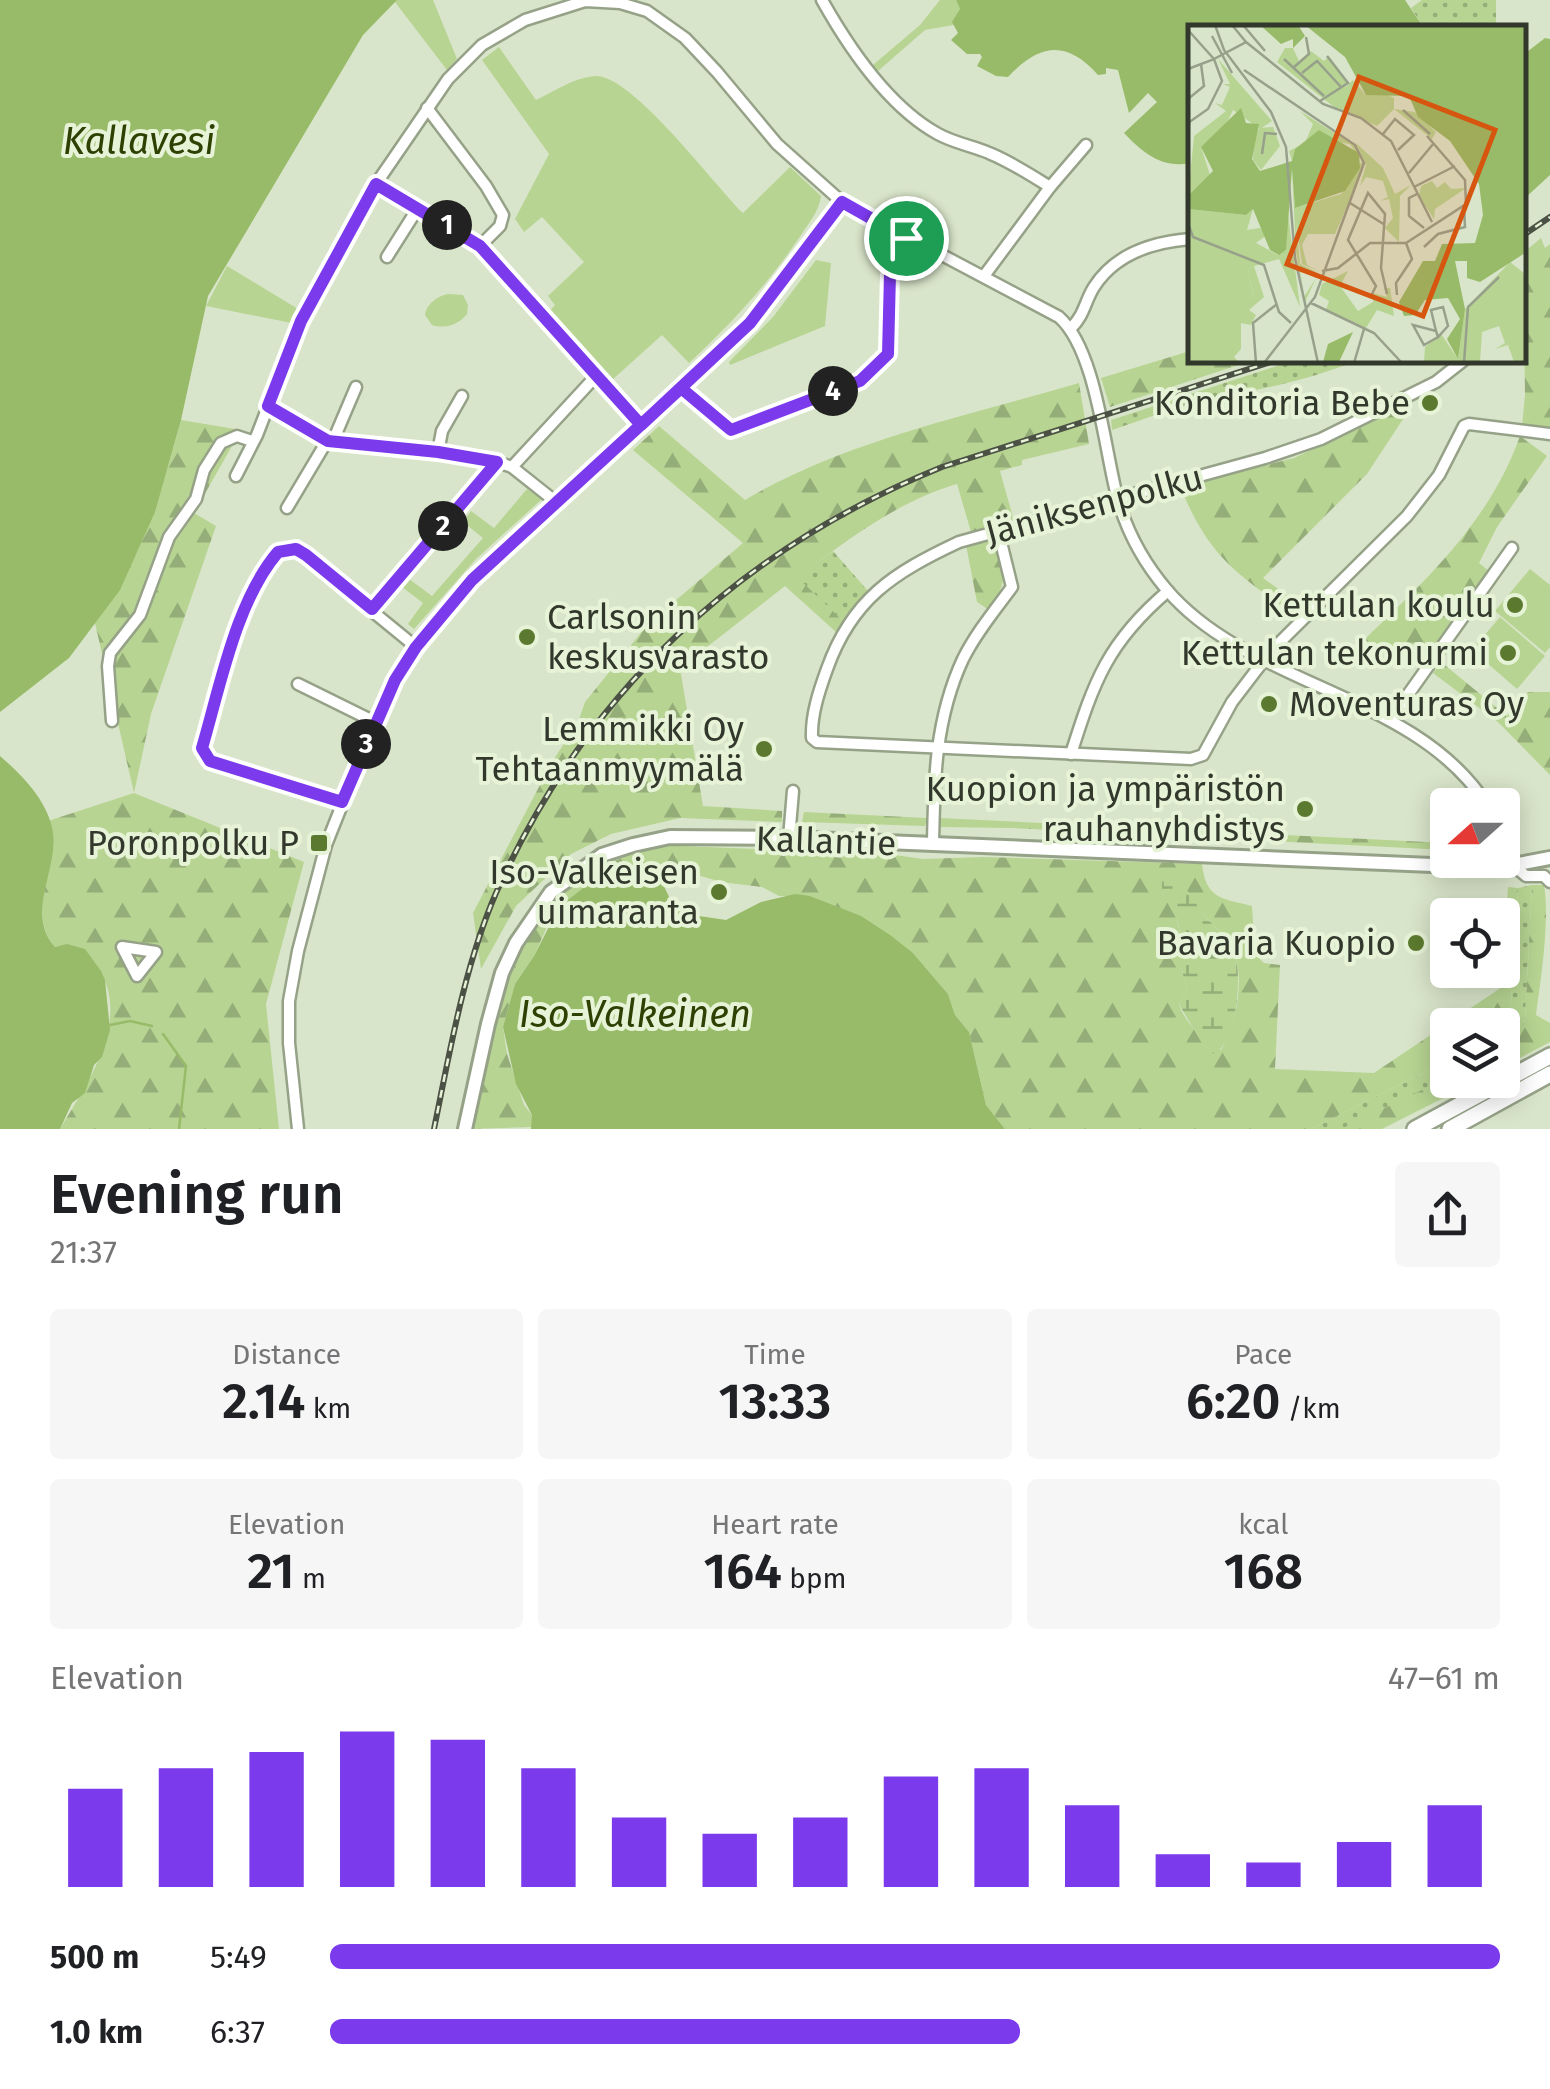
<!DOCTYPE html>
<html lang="en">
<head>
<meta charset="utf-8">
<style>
	body { margin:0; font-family:"Fira Sans",sans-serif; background:#f6f6f6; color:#202124; height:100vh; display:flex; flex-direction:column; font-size:38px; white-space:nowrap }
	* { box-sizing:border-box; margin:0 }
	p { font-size:32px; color:#757577 }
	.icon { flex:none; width:55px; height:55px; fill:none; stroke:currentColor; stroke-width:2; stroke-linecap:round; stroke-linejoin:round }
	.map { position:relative; height:1129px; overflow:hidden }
	.details { display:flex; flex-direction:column; background:#fff; flex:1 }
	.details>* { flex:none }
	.needle { width:65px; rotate:249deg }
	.tools { position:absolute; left:1430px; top:788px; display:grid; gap:20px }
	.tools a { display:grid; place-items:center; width:90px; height:90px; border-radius:10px; background:#fff; box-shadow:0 5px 25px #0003; font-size:50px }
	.pin { position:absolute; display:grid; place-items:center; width:85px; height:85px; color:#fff; margin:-42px; border:5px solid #fff; border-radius:50%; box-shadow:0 2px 10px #0007 }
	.km { position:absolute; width:50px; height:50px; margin:-25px; border-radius:50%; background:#222; color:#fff; font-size:28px; line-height:50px; text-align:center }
	.round { display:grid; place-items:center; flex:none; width:105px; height:105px; border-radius:10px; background:#f6f6f6 }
	.head { display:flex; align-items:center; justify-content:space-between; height:170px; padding:0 50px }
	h1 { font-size:55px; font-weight:600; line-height:75px }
	.figures { display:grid; grid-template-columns:repeat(3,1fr); gap:15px; height:170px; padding:10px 50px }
	.figures div { display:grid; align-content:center; border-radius:10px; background:#f6f6f6; text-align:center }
	.figures b { font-size:50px; font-weight:600 }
	.figures small { font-size:28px; font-weight:400 }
	.figures p { font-size:28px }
	.chart { height:280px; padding:20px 50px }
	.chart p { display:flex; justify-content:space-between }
	.chart svg { width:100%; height:180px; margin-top:10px; stroke:#7c3aed; stroke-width:6 }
	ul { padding:0 50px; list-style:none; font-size:32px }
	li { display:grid; grid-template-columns:160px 120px 1fr; align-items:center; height:75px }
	li i { height:25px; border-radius:12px; background:#7c3aed }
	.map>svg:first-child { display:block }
	.grass { fill:url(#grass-dots) }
	.forest { fill:url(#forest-firs); fill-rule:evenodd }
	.wetland { fill:url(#wetland-marsh) }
	.park { fill:#b7d492 }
	.water { fill:#98bb69 }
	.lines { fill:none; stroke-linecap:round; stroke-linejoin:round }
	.stream { stroke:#98bb69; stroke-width:2.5 }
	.minor-casing { stroke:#96a288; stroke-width:15 }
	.major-casing { stroke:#96a288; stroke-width:18 }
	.highway-casing { stroke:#96a288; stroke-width:20 }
	.minor { stroke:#fff; stroke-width:10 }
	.major { stroke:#fff; stroke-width:12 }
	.highway { stroke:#fff; stroke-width:15 }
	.rail-casing { stroke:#4b5144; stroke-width:6 }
	.rail { stroke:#e6f3d7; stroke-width:2.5; stroke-dasharray:8; stroke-linecap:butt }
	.route-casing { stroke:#fff; stroke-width:20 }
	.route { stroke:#7c3aed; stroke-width:12 }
	.poi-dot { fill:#5c7a2f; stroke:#e6f3d7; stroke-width:4 }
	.labels { text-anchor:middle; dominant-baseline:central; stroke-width:8; stroke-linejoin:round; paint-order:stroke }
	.poi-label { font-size:35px; fill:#33382d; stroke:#e6f3d7; text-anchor:end }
	.street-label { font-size:35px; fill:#33382d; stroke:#e6f3d7 }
	.water-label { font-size:38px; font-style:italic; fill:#2c4102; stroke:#e6f3d7 }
	.inset-road { fill:none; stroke:#97a08b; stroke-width:2.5 }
	.view { fill:#d6560f; fill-opacity:0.15; stroke:#d6560f; stroke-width:5 }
	.inset-edge { fill:none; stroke:#33382d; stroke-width:5 }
</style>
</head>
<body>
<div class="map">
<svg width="1550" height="1129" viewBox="0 0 1550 1129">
	<defs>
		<pattern id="grass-dots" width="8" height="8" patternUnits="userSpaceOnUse" patternTransform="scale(2.5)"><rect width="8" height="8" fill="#b7d492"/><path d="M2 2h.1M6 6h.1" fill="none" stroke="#95ad78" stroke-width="1.8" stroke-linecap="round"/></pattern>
		<pattern id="forest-firs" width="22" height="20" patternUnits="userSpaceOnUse" patternTransform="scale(2.5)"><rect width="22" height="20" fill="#b7d492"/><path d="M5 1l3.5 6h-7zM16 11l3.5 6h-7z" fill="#95ad78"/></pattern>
		<pattern id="wetland-marsh" width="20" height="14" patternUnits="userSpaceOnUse" patternTransform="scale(2.5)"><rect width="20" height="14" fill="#b7d492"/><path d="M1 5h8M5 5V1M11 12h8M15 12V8" fill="none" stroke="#95ad78"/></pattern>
	</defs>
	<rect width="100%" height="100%" fill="#d9e5ca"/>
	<g class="grass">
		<polygon points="1422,0 1496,0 1496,27 1423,27 1411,8"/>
		<path d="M1295,360H1358C1305,382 1263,388 1208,400C1176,406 1143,420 1112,430L1111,420Z"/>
		<polygon points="833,551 868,591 843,621 796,577"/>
		<polygon points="1532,885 1525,1020 1522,1031 1503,1046 1503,1026 1510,1021 1518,888"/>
		<polygon points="1447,1061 1447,1078 1439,1083 1342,1129 1311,1129"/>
	</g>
	<g class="forest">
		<polygon points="1541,238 1545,248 1550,244 1550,429 1522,426 1525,395 1523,253"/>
		<polygon points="1190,351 1190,360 1254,360 1110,407 1101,378"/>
		<path d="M1079,383L1089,444L1022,460V465L1000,471L1014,521L971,532L957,484C896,502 848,540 797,577L843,621L836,632L785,586L680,668L703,806L782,811V822L680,818L611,834L571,854L516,906L481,969L473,913L552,762L578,722L585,702L648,624L743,543L633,450L659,426L745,500C846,440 967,416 1079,383Z"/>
		<path d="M1402,407L1405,416L1367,474L1263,578L1306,609L1298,617C1237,574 1209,558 1180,486L1294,458Z"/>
		<path d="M181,420L241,430L194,513L216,526L151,714L134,793L304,862L266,1004L279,1129H60C87,1083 135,1018 95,963C83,947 74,943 55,947C23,911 64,861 48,821L134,793L95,623C141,562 161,493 181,420Z"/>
		<path d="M1520,436L1547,456L1497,527L1479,563L1489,571L1421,667L1364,640C1427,579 1490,521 1520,436Z"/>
		<path d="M987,541L998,548C1006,578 1006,583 989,610L977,602L966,545Z"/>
		<polygon points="1441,662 1507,716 1528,692 1550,692 1550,775 1498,722 1433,673"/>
		<polygon points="804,812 927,818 925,826 802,822"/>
		<polygon points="940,818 1447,843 1447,850 1012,828 940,827"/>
		<path d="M656,845L888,854L923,859L983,857L1202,864C1206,899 1221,898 1252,906L1255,954L1264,963L1280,965L1275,1069L1374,1073L1502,987L1508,887L1518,888L1510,1022L1503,1026L1448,1025L1447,1061L1311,1129H1005L986,1105L969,1032L955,1015L948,994L913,953L834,906L810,896H779L762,887L721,882L674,868L658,872L654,865L638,861L550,920L534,956L515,984L503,1027L507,1054L524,1105L532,1115V1127L473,1129L509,969L529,932L562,892L606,864ZM1167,878C1187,886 1192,899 1204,915C1213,925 1223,933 1230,944C1247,974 1237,1022 1221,1050L1204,1047C1198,1030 1184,1021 1179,1004L1187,990L1181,967V938L1175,913L1162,893V882Z"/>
		<path d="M1532,885H1544C1550,919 1541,978 1536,1015L1550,1023V1042L1503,1067V1046L1521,1031L1525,1020Z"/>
		<polygon points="1447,1078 1479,1080 1382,1129 1341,1129"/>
	</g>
	<path class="wetland" d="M1167,878C1186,880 1193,901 1204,915C1214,927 1227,936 1234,951C1243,974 1237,1043 1214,1054L1204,1047L1179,1004L1187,990L1181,967V938L1177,920L1162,893V882Z"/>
	<g class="park">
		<polygon points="397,0 433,0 457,59 447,70 395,2"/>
		<polygon points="940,0 956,0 960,9 954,25 925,30 878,71 873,65 920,25"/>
		<path d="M499,47L536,100C555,91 573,78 595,76C632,74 714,185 743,213L790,167L821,196C819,212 808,224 799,238C767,285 731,324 689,363L662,335L612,380L549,312L555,305L548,296L584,262L542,217L524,232L515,219L549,154L482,60Z"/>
		<polygon points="816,260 831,263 825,326 730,365 729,362 773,317"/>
		<polygon points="227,266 298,309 292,323 206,306"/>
		<path d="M448,294L463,295L468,305L467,314C458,325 446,329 432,325L425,315C426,304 438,296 448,294Z"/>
		<polygon points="527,489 542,499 476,559 414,629 408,624 423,603 402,587 409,579 432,596 483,538 463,522 471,511 494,528"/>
		<polygon points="1530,569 1550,585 1550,647 1545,653 1495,611"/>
		<polygon points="1500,617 1545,656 1517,689 1472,650"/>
	</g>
	<g class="water">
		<polygon points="0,0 397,0 363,35 208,296 181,420 155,512 120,590 69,658 0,712"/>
		<path d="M956,0H1405L1423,27L1190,28V163C1162,169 1142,152 1124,133L1157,102L1148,93L1129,113L1118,70L1106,68V74L1098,75C1067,40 1040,43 1008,77L996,76L977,66L982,57L980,54H967L951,40L958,33L952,22L960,9Z"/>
		<polygon points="1545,38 1550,39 1550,175 1523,200 1523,55"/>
		<path d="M0,756C22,775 49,802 53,833C58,870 25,914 55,947L67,944L85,949L101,971L105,980L110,1030L102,1057L94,1065L85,1093L72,1103L60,1129H0Z"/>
		<polygon points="639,861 654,865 671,901 699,916 726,920 761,902 795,894 810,896 861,916 890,935 913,953 948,994 955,1015 969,1032 986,1105 1005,1129 531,1129 532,1115 516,1084 503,1027 515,984 534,956 559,907 596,878"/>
	</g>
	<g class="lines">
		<g class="stream">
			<polyline points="110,1025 130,1021 152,1026"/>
			<polyline points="163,1034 186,1066 179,1129"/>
		</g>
		<defs>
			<g id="minor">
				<path d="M822,0C849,48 889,107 938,134C954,143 973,146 989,153C1011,162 1031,175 1050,187"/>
				<polyline points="427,108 486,186 503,215 500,226 480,246"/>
				<polyline points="376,184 480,246 641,425"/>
				<polyline points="387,257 418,208"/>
				<polyline points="984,276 1050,187 1086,145"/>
				<path d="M1071,328C1084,316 1085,301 1094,287C1115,254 1153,242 1190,239"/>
				<path d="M1464,360L1436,382L1321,439L1265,458L959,542C893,573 852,599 827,669C819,691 811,715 812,738L817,742L1191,759L1203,755L1232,702L1271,651L1407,516L1439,475L1464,426L1469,424L1550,434"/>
				<polyline points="681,388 731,430 860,381 888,354 890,274 906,238"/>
				<polyline points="268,406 327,441 438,452 497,462 512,467 556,502"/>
				<polyline points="333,441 356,387"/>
				<polyline points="438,452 442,431 462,396"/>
				<polyline points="512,467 596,376"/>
				<path d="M236,476L257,435L301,321L335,254L376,184L448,79L482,45L525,20L585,1L620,3L647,11L685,38L717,72L777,144L842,202L1059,317C1096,350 1104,447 1117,496C1126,530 1144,563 1167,590C1250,687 1416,693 1487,805"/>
				<polyline points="287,508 327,441"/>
				<polyline points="373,609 497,462"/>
				<polyline points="298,684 375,722"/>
				<polyline points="1390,720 1512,548"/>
				<polyline points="112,721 108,666 110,653 140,615 169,537 196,499 204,470 221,443 237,436 252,441"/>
				<path d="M1071,754C1094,681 1108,642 1168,591"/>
				<polyline points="342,802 210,761 202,752 237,631 264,571 278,553 296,549 416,647"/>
				<polyline points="789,838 793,791"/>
				<path d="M933,845C934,780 935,719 963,659C976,633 995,610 1012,587L998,530"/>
				<polyline points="1513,865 1526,876 1544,876 1550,882"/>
				<polygon points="122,947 156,952 137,976"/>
				<polyline points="298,1129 289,1043 289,1001 298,951 326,845 375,722 395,680 416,647 472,581 749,323 842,202"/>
			</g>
			<polyline id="major" points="465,1129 488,1024 502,973 516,943 551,892 602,855 633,845 670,837 789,838 1480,867 1513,865 1550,858"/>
			<g id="highway">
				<polyline points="1415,1129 1550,1056"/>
				<polyline points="1450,1129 1550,1074"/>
			</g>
		</defs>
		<use href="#minor" class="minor-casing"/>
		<use href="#major" class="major-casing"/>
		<use href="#highway" class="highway-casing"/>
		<use href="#minor" class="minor"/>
		<use href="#major" class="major"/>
		<use href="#highway" class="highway"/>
		<defs>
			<g id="rail">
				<polyline points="1522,236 1550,217"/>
				<path d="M434,1129C450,1051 464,967 496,893C585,693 740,549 942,467L1277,360"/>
			</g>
		</defs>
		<use href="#rail" class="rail-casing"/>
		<use href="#rail" class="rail"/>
	</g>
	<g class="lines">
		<defs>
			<path id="route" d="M906,238L842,202L750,323L641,425L480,246L376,184L301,321L268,406L328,441L438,452L497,462L372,609L306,555L296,549L278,552C236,601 220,687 202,748L210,761L342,802L395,680L416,647L472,580L681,388L731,430L860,381L888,354L890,274L906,238"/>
		</defs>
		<use href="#route" class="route-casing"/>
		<use href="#route" class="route"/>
	</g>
	<g class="poi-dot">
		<circle cx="1430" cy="403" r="10"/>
		<circle cx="1515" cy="605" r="10"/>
		<circle cx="527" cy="637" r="10"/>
		<circle cx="1508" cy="653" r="10"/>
		<circle cx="1269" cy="704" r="10"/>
		<circle cx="764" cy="749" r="10"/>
		<circle cx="1305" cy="809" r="10"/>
		<rect x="309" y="833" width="20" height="20" rx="5"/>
		<circle cx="719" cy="892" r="10"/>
		<circle cx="1416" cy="943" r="10"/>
	</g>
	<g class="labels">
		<g class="poi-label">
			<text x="1410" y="403">Konditoria Bebe</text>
			<text x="1495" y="605">Kettulan koulu</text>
			<text x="547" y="617" text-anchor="start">Carlsonin<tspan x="547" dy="40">keskusvarasto</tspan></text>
			<text x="1488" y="653">Kettulan tekonurmi</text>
			<text x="1289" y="704" text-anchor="start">Moventuras Oy</text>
			<text x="744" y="729">Lemmikki Oy<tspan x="744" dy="40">Tehtaanmyymälä</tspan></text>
			<text x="1285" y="789">Kuopion ja ympäristön<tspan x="1285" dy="40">rauhanyhdistys</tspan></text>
			<text x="299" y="843">Poronpolku P</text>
			<text x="699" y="872">Iso-Valkeisen<tspan x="699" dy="40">uimaranta</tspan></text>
			<text x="1396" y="943">Bavaria Kuopio</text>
		</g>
		<g class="street-label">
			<text transform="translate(1094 505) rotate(-15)">Jäniksenpolku</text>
			<text transform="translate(826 841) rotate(2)">Kallantie</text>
		</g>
		<g class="water-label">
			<text x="139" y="141">Kallavesi</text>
			<text x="635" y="1014">Iso-Valkeinen</text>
		</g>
	</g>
	<g transform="translate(1188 25)">
		<rect width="338" height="338" fill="#d9e5ca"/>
		<path d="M97,23H105L111,36L123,26L136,36L141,31L160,57L146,82L89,37ZM85,102L92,121L73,145L65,135L66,115L71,103Z" fill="#b7d492"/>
		<path d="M30,34L84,96L72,104L45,85L37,102L13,122L23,153L0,171L6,111L38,86L27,78L34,80L42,62L35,59H42ZM165,55L178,70L196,68L206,73V84L227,87L248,107L244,114L206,84L189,101L146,82L147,72ZM112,86L167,121L174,131L175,138V145L147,209H120L114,220L119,240L130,246L114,239L108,197L112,239L130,248L112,244L116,272L128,253L117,277L108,226L104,144L107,183L153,169L174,136L162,119L134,115L131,105L119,119L107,124L104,136L101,126L117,118L125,99ZM168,118L195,143L207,169L223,160L212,171L211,217L197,203L205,193L201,174L192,176L200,172L195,156L178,152L172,161L178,140ZM99,182L112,282L91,234L66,241L60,245L66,274L48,289L43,337L0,338V184L58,190L65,184L59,205L72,203L79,210L68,218L90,230L98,225ZM322,237L337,249V337H326L320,320L307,324L317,318L311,301L294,307L292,337H236L237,322L253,309L270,334L277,284ZM160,246L152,261L170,286L185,277V268L199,272L196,263H202L206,291L189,285L178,303L138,285L141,276L131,270L134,259Z" fill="#b7d492"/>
		<path d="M244,156L249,163L257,157L263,164L278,163L247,184L246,194L231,171L233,161ZM0,201L42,225L19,281L20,324L35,337H0ZM66,241L76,272L61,285L68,290L63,300L53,298V324L46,332L51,337H43L42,311L48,289L66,273L60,245Z" fill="#b7d492"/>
		<path d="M72,0H110L117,11L105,23V14L93,19ZM117,0H337V228L292,257L279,253V236H267L277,284L270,334L259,314L272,294L260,273L237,275L227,290L216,291L211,277L235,236H247L254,219L287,218L295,190L291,159L262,116L230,92L221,71L178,70L157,32ZM53,83L58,98L71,99L64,134L72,146L104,136L107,124L131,105L171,128L172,143L157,166L107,183L104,144L98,225L91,230L82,225L65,184L58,190L0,184L1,170L25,146L13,122ZM165,307L151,337H135L140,319Z" fill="#98bb69"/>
		<path class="inset-road" d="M27,0L36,25L83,87L98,122L107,233L130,338M55,0L77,26M0,5L26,34L58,17L44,0M24,11L44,48M58,17L135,79L173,93L203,116L244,197M96,34L136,71M105,43L121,29L118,12M0,44L26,34L34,56L20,84L0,98M56,45L167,120L176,138L127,272L76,338M114,48L129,36L153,62M0,74L16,61L13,39M132,76L160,58L139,31M215,85L242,109M195,109L207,94L226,110L210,125M74,129L77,108L89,109M221,148L246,118M226,162L267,141M229,169L221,173V191L236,203M162,178L197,200M0,198L5,212L76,240L91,287L103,298M236,222L250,209L277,202L276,182M134,246L150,243L182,218H218L278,179L277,155L239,111M209,270L208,258L224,234L218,218M182,273L188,261L160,215L180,168L197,189L193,243L199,269M123,278L186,308L214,338M248,306L250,312L260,301L255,282L243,285L248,306L225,300L236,320L250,312M68,338L65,298L89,279M166,338L176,304M276,338L280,282L311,252"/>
		<path class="view" d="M171,52L307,105L235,291L99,239Z"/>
		<rect width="338" height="338" class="inset-edge"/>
	</g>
</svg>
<div class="tools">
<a><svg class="needle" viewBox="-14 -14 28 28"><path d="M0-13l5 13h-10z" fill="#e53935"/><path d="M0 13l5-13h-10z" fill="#757577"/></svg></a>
<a><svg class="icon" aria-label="locate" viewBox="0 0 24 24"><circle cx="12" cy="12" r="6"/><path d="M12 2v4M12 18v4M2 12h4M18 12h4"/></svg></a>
<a><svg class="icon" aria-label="layers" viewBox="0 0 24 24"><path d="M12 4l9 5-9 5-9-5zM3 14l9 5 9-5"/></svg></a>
</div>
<div class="pin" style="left:906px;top:238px;background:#1e9e55"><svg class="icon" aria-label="arrive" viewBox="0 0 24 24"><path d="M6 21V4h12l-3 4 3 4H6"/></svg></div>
<b class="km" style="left:447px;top:225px">1</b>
<b class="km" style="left:443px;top:526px">2</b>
<b class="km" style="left:366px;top:744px">3</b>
<b class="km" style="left:833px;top:391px">4</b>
</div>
<section class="details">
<div class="head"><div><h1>Evening run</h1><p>21:37</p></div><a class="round"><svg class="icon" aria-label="share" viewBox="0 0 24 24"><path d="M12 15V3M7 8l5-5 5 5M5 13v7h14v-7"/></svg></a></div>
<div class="figures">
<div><p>Distance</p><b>2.14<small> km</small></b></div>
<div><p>Time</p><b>13:33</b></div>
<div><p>Pace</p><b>6:20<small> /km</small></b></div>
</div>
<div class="figures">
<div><p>Elevation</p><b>21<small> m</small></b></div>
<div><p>Heart rate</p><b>164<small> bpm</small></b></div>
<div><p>kcal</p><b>168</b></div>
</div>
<div class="chart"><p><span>Elevation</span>47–61 m</p>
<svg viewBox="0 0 160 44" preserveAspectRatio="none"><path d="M5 44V20M15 44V15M25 44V11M35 44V6M45 44V8M55 44V15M65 44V27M75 44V31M85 44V27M95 44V17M105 44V15M115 44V24M125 44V36M135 44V38M145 44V33M155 44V24"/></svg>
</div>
<ul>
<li><b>500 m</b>5:49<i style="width:100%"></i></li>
<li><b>1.0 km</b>6:37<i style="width:59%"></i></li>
</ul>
</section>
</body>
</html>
